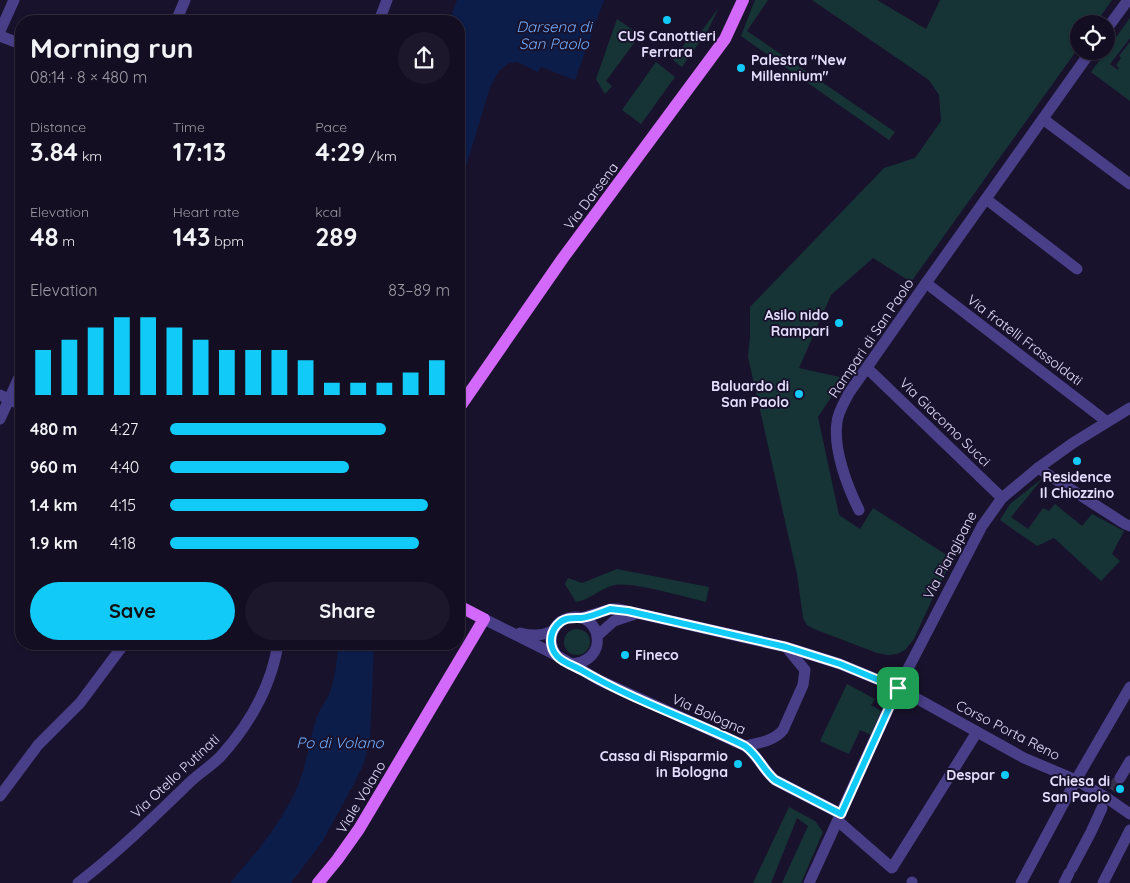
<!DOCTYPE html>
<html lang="en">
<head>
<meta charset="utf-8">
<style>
	body { margin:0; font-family:Quicksand,sans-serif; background:#1c172a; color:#f1f3f6; height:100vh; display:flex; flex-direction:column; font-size:19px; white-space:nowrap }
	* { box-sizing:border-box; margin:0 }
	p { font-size:16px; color:#9d9ca5 }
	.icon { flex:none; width:28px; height:28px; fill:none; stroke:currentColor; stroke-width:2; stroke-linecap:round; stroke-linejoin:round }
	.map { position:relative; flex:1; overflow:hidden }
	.sheet { position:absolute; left:15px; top:15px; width:450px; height:635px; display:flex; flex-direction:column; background:#130e21; border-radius:20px; box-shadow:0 1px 4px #0004,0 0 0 1px #322e3f }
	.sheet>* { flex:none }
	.controls { position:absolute; left:1070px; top:15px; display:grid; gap:10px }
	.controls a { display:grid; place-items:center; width:45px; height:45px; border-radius:50%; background:#130e21; box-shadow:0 1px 4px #0004,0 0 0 1px #322e3f; font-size:25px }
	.pin { position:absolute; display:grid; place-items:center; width:42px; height:42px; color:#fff; margin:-21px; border-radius:10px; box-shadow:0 2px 8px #0006 }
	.round { display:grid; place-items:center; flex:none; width:52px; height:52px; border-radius:26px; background:#1c172a }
	.head { display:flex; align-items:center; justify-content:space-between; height:85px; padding:0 15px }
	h1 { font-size:28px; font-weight:700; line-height:38px }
	.metrics { display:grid; grid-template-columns:repeat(3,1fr); gap:8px; height:85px; padding:5px 15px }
	.metrics div { display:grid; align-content:center }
	.metrics b { font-size:25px; font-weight:700 }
	.metrics small { font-size:14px; font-weight:400 }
	.metrics p { font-size:14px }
	.chart { height:140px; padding:10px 15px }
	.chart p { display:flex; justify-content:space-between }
	.chart svg { width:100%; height:90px; margin-top:5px; stroke:#11caf8; stroke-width:6 }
	.cta { display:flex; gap:10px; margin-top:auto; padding:10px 15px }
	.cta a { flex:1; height:58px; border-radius:30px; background:#11caf8; color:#111; font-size:20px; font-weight:700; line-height:58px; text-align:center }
	.cta a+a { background:#1c172a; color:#f1f3f6 }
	ul { padding:0 15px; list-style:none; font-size:16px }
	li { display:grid; grid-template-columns:80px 60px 1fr; align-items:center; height:38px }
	li i { height:12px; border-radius:6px; background:#11caf8 }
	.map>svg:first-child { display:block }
	.green { fill:#163436 }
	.water { fill:#0d1d4a }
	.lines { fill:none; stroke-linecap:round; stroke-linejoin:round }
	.minor-tunnel { stroke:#38314c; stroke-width:11; stroke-dasharray:11 5.5; stroke-linecap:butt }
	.minor { stroke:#493f89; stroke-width:11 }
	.major { stroke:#d269fa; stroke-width:12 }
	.route-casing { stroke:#fff; stroke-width:10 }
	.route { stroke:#11caf8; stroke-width:6 }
	.poi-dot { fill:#11caf8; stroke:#19122c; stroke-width:2 }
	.labels { text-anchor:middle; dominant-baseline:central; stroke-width:4; stroke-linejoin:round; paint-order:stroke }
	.poi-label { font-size:14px; font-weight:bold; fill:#e5defe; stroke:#19122c; text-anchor:end }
	.street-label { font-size:14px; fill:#e5defe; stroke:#19122c }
	.water-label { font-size:15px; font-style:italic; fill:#70adfb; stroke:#19122c }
</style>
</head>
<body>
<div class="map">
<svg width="1130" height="883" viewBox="0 0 1130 883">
	<rect width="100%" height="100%" fill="#19122c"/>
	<g class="green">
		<polygon points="755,0 768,0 747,31 895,132 889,140 741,36"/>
		<polygon points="812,0 877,0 926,29 940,0 1112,0 1095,24 1079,24 1079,47 911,282 873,258 831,295 799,368 844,378 818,417 839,515 860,529 873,508 953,559 935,593 914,639 905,650 897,654 888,655 877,653 814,629 807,625 803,618 797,574 748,357 750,336 750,307 884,168 915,158 941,121 939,95 929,80"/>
		<polygon points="719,7 708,30 682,67 673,60 689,38 694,42"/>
		<polygon points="1130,18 1130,38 1110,64 1118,70 1119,68 1116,65 1121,58 1119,56 1130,42 1130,101 1091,72"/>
		<polygon points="617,19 640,35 606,81 612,86 605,94 596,79"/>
		<polygon points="656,62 675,77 641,124 622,110"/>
		<polygon points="1043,478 1011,517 1028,529 1043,508 1049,511 1055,504 1082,526 1092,514 1124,531 1112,554 1120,561 1101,581 1054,538 1037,546 1000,520 1010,504"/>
		<path d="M617,569L709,587L706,602C684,597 634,582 615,585C600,588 590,600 576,602L565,584L568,578L582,583Z"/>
		<circle cx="577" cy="642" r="13"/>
		<polygon points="847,684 875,699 871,705 881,711 871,735 860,730 849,754 820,741"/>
		<polygon points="789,807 815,821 823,832 801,883 782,883 808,826 797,818 771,883 753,883"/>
	</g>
	<g class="water">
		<polygon points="457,0 604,0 575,80 541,67 538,72 517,62 509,63 499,71 490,87 459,190 459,21 449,21"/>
		<path d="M338,644H374L370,740L364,763L354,784L322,842L291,883H230C259,850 289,814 303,772C308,754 311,734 317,716C321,707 328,699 331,689C336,674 337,659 338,644Z"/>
	</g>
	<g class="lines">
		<polyline class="minor-tunnel" points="1112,790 1120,778"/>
		<g class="minor">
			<polyline points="176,21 185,0"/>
			<polyline points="379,21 387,0"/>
			<polyline points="1106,30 1128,0"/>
			<polyline points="0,31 14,0"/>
			<polyline points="0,36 21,44"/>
			<polyline points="1043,119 1130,184"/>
			<polyline points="986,199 1077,269"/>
			<polyline points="926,283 1106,421"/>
			<polyline points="867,368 1002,498"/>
			<polyline points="0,395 21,405"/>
			<polyline points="0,419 21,373"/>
			<polyline points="1038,468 1125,524 1130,526"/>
			<path d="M859,510C847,486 833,449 837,422C838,412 844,403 849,393L926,283L1091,51"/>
			<polyline points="581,618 611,609 619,609 786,647 840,664 898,688 1024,758 1076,780 1107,798 1130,814"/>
			<path d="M484,619L556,655L599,680L745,746C758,755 763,770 775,780L841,814"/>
			<path d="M520,633C532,636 541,636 553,631"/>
			<polyline points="597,636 614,621 635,614"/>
			<path d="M556,655C551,647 549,638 554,629C558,623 562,619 569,618C602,610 611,663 570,664"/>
			<path d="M745,746C758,743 774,741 783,730L803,685L805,670L787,648"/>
			<polyline points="1120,778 1130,761"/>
			<polyline points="0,796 38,745 80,703 124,644"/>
			<polyline points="838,821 892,868 977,732"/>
			<polyline points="1072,868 1091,832 1102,808"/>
			<path d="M78,883C117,853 153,818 188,784C198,774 210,767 220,757C249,725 271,687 278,644"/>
			<polyline points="809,883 898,688 982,526 1002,498 1038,468 1073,443 1130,408"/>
			<polyline points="912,883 912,882"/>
			<polyline points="1021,883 1076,780 1130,687"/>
			<polyline points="1064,883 1069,873"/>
			<polyline points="1103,883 1130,830"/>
		</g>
		<g class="major">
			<polyline points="459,408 563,258 725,39 743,0"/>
			<polyline points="318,883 337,860 359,829 484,619 459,606"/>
		</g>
	</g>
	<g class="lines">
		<defs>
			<path id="route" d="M610,609L628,611L786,647L840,664L898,688L841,814L775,780C763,770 758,755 745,746C692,720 635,701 583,671C575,666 563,663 557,656C549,647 549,634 557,625C564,617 572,618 581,618C591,617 601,612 610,609Z"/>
		</defs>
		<use href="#route" class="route-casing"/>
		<use href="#route" class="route"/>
	</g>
	<g class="poi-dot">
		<circle cx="667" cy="20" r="5"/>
		<circle cx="741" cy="68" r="5"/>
		<circle cx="839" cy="323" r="5"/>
		<circle cx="799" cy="394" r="5"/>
		<circle cx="1077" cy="461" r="5"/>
		<circle cx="625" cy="655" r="5"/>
		<circle cx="738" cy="764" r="5"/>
		<circle cx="1005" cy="775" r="5"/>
		<circle cx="1120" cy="789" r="5"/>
	</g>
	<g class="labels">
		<g class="poi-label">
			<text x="667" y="36" text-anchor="middle">CUS Canottieri<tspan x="667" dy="16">Ferrara</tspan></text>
			<text x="751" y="60" text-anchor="start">Palestra "New<tspan x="751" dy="16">Millennium"</tspan></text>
			<text x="829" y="315">Asilo nido<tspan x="829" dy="16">Rampari</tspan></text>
			<text x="789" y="386">Baluardo di<tspan x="789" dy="16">San Paolo</tspan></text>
			<text x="1077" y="477" text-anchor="middle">Residence<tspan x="1077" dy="16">Il Chiozzino</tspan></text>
			<text x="635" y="655" text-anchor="start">Fineco</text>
			<text x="728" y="756">Cassa di Risparmio<tspan x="728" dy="16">in Bologna</tspan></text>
			<text x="995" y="775">Despar</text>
			<text x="1110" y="781">Chiesa di<tspan x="1110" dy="16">San Paolo</tspan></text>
		</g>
		<g class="street-label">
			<text transform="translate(591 196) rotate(-53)">Via Darsena</text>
			<text transform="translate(871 338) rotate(-56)">Rampari di San Paolo</text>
			<text transform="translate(1025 340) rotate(37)">Via fratelli Frassoldati</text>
			<text transform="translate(945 422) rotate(44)">Via Giacomo Succi</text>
			<text transform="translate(950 555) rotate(-62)">Via Piangipane</text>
			<text transform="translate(709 714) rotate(24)">Via Bologna</text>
			<text transform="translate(1008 730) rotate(27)">Corso Porta Reno</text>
			<text transform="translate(175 776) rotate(-43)">Via Otello Putinati</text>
			<text transform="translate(361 797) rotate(-59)">Viale Volano</text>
		</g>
		<g class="water-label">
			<text x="554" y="26">Darsena di<tspan x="554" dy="17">San Paolo</tspan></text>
			<text x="340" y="742">Po di Volano</text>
		</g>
	</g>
</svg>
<div class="controls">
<a><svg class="icon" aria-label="locate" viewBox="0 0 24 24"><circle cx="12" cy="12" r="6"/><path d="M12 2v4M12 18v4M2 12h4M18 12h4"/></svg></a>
</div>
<div class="pin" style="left:898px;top:688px;background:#1e9e55"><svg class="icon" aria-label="arrive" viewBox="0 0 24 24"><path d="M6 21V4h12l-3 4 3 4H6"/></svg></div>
<section class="sheet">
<div class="head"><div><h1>Morning run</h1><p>08:14 · 8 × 480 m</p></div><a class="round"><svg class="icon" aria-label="share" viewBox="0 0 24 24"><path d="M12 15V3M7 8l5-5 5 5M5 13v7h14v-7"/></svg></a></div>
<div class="metrics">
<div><p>Distance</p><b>3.84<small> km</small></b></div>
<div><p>Time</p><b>17:13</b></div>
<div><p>Pace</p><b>4:29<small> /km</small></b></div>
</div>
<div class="metrics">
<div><p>Elevation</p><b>48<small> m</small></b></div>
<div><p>Heart rate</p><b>143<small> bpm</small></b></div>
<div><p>kcal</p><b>289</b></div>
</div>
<div class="chart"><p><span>Elevation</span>83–89 m</p>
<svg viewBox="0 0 160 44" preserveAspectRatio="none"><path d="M5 44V22M15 44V17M25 44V11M35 44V6M45 44V6M55 44V11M65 44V17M75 44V22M85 44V22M95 44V22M105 44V27M115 44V38M125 44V38M135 44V38M145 44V33M155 44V27"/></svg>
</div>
<ul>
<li><b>480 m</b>4:27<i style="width:77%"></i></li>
<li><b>960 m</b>4:40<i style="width:64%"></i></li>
<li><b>1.4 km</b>4:15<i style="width:92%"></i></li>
<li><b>1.9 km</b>4:18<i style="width:89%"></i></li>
</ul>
<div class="cta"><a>Save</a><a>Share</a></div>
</section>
</div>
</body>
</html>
